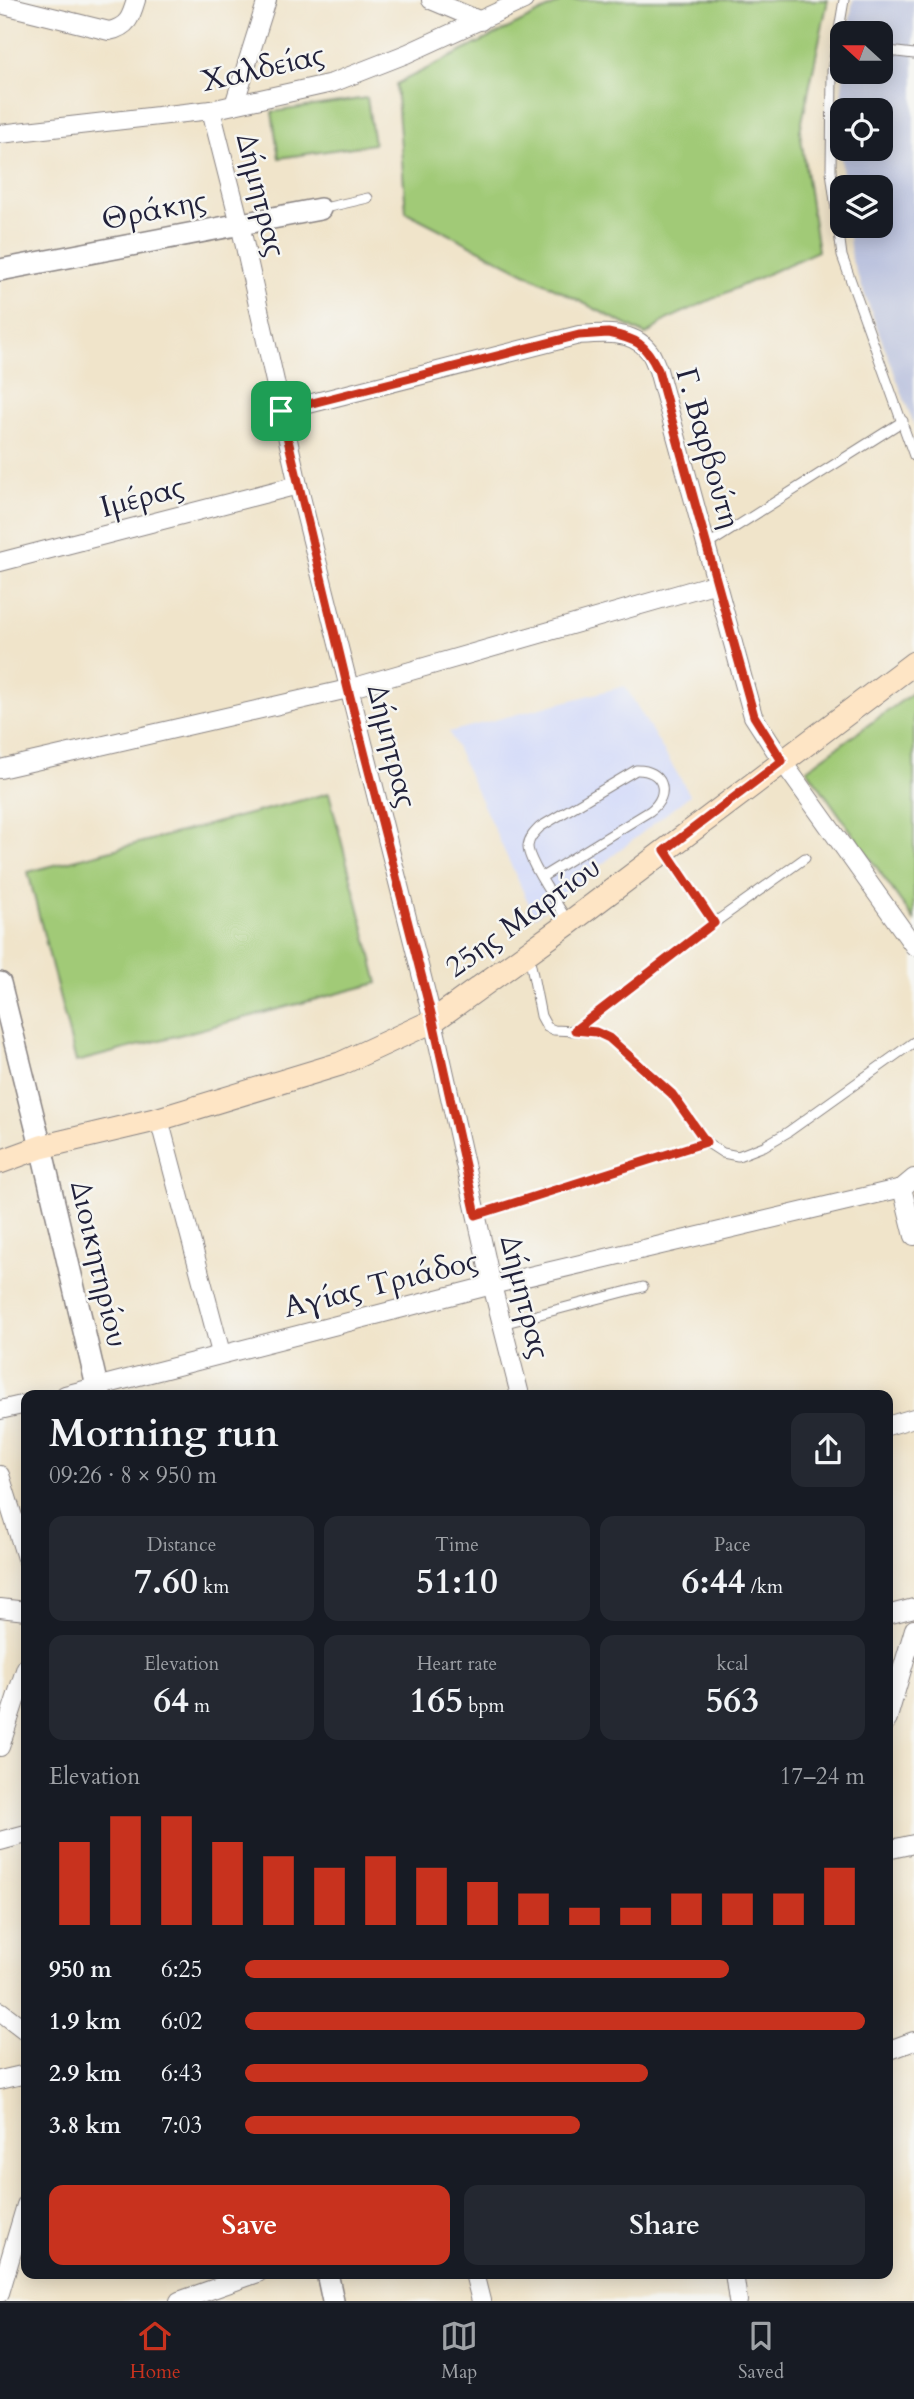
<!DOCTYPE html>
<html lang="en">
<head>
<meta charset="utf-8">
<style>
	body { margin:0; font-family:Cardo,serif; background:#242831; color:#f1f3f6; height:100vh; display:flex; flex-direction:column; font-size:26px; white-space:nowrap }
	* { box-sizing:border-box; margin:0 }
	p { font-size:23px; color:#9ea1a6 }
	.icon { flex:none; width:38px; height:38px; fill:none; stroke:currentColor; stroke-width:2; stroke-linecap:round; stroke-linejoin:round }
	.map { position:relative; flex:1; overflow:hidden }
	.sheet { position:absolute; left:21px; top:1390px; width:872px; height:889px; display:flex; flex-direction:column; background:#171b24; border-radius:14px; box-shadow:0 4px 18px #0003 }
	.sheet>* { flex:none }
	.needle { width:46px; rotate:291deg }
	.fabs { position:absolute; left:830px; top:21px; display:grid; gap:14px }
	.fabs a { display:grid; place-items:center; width:63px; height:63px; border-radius:14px; background:#171b24; box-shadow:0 4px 18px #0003; font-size:35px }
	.pin { position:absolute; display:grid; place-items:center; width:60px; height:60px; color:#fff; margin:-30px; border-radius:14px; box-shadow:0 4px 10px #0006 }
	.round { display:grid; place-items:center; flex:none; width:74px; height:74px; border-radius:14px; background:#242831 }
	.summary { display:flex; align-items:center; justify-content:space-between; height:119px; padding:0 28px }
	h1 { font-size:38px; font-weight:600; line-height:52px }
	.metrics { display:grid; grid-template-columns:repeat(3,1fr); gap:10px; height:119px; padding:7px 28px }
	.metrics div { display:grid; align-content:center; border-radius:14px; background:#242831; text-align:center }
	.metrics b { font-size:35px; font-weight:600 }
	.metrics small { font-size:19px; font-weight:400 }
	.metrics p { font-size:19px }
	.chart { height:196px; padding:14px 28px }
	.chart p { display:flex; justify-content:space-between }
	.chart svg { width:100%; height:126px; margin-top:7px; stroke:#c8321e; stroke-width:6 }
	.action { display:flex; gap:14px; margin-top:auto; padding:14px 28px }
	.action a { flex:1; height:80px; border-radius:14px; background:#c8321e; color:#fff; font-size:28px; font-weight:600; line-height:80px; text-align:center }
	.action a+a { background:#242831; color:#f1f3f6 }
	ul { padding:0 28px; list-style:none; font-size:23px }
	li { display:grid; grid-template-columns:112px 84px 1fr; align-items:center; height:52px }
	li i { height:18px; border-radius:9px; background:#c8321e }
	.dock { display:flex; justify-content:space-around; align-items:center; height:98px; border-top:2px solid #363941; background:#171b24; font-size:19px; color:#9ea1a6 }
	.dock a { display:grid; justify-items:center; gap:4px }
	.dock .selected { color:#c8321e }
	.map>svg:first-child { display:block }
	.built { fill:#d2d9f9 }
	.industrial { fill:#bcc3de; fill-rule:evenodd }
	.green { fill:#a1ca77; stroke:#627659; stroke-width:2 }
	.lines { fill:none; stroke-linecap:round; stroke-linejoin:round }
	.service-casing { stroke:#898382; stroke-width:11 }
	.minor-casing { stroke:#898382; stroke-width:20 }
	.tertiary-casing { stroke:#898382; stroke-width:24 }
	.secondary-casing { stroke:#898382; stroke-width:25 }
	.service { stroke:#fff; stroke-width:9 }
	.minor { stroke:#fff; stroke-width:18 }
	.tertiary { stroke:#fff; stroke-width:21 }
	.secondary { stroke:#fee5c5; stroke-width:23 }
	.route-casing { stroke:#fff; stroke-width:14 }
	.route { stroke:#c8321e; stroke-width:9 }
	.labels { text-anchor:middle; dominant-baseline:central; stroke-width:5; stroke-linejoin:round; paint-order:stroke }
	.street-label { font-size:30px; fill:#22223b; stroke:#f6f6f2 }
</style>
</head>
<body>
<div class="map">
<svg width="914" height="2301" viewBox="0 0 914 2301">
	<rect width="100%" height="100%" fill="#f6f6f2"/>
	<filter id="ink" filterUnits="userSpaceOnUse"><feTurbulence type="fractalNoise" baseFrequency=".0143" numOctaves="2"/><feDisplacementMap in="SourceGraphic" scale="14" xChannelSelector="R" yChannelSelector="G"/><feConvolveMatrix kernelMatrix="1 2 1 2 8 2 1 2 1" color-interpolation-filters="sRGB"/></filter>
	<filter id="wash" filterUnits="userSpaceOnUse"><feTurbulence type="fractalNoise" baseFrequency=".00686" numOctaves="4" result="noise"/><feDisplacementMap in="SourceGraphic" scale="28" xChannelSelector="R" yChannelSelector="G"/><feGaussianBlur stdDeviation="1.57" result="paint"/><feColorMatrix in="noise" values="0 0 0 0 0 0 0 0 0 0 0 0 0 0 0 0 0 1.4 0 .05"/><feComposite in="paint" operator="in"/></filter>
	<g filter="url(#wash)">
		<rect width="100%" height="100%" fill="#f0e4ca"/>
		<polygon class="built" points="625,686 690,795 535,917 449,732"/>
		<path class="industrial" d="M853,0H914V425L851,258L848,226H880V187H844L838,124L844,72H880V33H848ZM842,110H880V149H842Z"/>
		<g class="green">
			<polygon points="565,0 828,0 800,131 818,251 666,320 646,335 406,212 396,84"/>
			<polygon points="367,98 374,144 279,158 272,112"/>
			<polygon points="914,692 914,920 807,769"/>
			<polygon points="329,793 378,983 76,1062 28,872"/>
		</g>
	</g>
	<g filter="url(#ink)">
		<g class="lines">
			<defs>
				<g id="service">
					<polyline points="844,0 832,71 831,171 842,256 914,456"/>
					<polyline points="880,50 914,54"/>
					<polyline points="320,209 368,198"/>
					<polyline points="707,545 903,421"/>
					<polyline points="666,852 714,923"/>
					<path d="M542,877L650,811C672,794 663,769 636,770L540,827C534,833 529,838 528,846C527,861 560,907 568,922"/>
					<polyline points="529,955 541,1016 547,1027 554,1030 596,1032 609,1038 672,1094 706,1142 723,1153 738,1156 764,1146 788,1132 914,1042"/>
					<polyline points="575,1030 714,923 805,858"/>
					<polyline points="476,1215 706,1142"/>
					<polyline points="502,1324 643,1287"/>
				</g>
				<g id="minor">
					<polyline points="431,0 481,21"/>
					<path d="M0,4L109,31C128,27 131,17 136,0"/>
					<polyline points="234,105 267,0"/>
					<polyline points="211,110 240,224 298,485 433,1021 492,1285 520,1395"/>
					<polyline points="0,134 211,110 332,83 406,54 524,0"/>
					<path d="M281,411L579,335C602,333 632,330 648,350C653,355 655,364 658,370L753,716L782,761L914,946"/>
					<polyline points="0,562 298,485"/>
					<polyline points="0,769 348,689 717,583"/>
					<polyline points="159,1119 221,1353"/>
					<polyline points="902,1188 914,1236"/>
					<polyline points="65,1395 492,1285 902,1188 914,1178"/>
					<polyline points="0,1410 26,1404"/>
					<polyline points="887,1426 914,1418"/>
					<polyline points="0,1475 26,1558"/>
					<polyline points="0,1608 26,1611"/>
					<polyline points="887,1615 914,1608"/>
					<polyline points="887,1721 914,1629"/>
					<polyline points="0,1747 26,1667"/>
					<polyline points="0,1841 26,1834"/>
					<polyline points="887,1850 914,1844"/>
					<polyline points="0,2011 26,2031"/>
					<polyline points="887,2051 914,2041"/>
					<polyline points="0,2080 26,2074"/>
					<polyline points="474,2273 481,2301"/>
					<polyline points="734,2273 738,2301"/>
					<polyline points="0,2293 26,2205"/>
					<polyline points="179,2301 258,2273"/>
				</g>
				<g id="tertiary">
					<polyline points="0,270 320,209"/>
					<polyline points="0,983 41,1147 99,1395"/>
					<polyline points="327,2273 333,2301"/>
				</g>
				<polyline id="secondary" points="0,1162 41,1147 159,1119 340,1064 433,1021 569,923 914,663"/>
			</defs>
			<use href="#service" class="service-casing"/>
			<use href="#minor" class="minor-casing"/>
			<use href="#tertiary" class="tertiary-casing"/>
			<use href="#secondary" class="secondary-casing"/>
			<use href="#service" class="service"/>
			<use href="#minor" class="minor"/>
			<use href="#tertiary" class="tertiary"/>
			<use href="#secondary" class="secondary"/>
		</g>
	</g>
	<g class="lines" filter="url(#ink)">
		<defs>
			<path id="route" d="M608,333C637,339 645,343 658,370L754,716L782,761L665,850L714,923L575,1030L596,1032L609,1038L672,1094L706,1142L476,1215L433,1021L348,689L281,411L579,335Z"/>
		</defs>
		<use href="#route" class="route-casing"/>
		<use href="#route" class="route"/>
	</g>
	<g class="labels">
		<g class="street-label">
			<text transform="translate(263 68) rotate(-13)">Χαλδείας</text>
			<text transform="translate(261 195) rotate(76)">Δήμητρας</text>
			<text transform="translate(154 210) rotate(-11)">Θράκης</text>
			<text transform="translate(708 448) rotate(74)">Γ. Βαρβούτη</text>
			<text transform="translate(142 497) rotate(-15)">Ιμέρας</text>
			<text transform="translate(392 746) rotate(76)">Δήμητρας</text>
			<text transform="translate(523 917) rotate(-36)">25ης Μαρτίου</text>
			<text transform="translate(99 1264) rotate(77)">Διοικητηρίου</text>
			<text transform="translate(381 1284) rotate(-14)">Αγίας Τριάδος</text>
			<text transform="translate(525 1297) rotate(76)">Δήμητρας</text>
		</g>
	</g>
</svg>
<div class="fabs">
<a><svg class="needle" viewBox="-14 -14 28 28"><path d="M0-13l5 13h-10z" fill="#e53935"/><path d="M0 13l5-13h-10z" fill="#9ea1a6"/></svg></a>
<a><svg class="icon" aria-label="locate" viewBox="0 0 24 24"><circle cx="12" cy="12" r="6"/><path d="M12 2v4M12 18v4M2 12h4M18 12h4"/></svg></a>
<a><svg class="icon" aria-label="layers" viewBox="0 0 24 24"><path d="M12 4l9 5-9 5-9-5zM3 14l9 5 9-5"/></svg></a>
</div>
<div class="pin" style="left:281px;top:411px;background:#1e9e55"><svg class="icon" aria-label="arrive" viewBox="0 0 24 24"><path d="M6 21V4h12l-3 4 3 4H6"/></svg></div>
<section class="sheet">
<div class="summary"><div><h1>Morning run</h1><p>09:26 · 8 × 950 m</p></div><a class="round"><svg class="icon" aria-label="share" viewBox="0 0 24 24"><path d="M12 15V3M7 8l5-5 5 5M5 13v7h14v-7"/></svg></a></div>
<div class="metrics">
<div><p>Distance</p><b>7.60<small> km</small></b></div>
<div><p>Time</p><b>51:10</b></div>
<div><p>Pace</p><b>6:44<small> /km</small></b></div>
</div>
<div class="metrics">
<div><p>Elevation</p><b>64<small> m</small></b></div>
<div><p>Heart rate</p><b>165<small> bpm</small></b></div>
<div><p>kcal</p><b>563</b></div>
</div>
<div class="chart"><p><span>Elevation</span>17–24 m</p>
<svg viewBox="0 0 160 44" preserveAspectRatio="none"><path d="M5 44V15M15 44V6M25 44V6M35 44V15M45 44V20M55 44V24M65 44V20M75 44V24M85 44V29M95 44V33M105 44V38M115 44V38M125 44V33M135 44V33M145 44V33M155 44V24"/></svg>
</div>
<ul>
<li><b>950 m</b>6:25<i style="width:78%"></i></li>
<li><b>1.9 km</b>6:02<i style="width:100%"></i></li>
<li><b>2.9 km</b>6:43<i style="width:65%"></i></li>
<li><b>3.8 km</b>7:03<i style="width:54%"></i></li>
</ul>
<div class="action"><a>Save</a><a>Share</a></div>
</section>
</div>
<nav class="dock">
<a class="selected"><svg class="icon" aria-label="home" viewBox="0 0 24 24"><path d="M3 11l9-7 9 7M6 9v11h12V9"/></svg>Home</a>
<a><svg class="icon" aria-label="map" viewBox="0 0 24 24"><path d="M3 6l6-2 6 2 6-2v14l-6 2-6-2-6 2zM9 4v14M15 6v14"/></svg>Map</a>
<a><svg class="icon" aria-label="saved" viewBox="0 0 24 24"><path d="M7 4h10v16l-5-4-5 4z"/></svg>Saved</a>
</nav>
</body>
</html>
